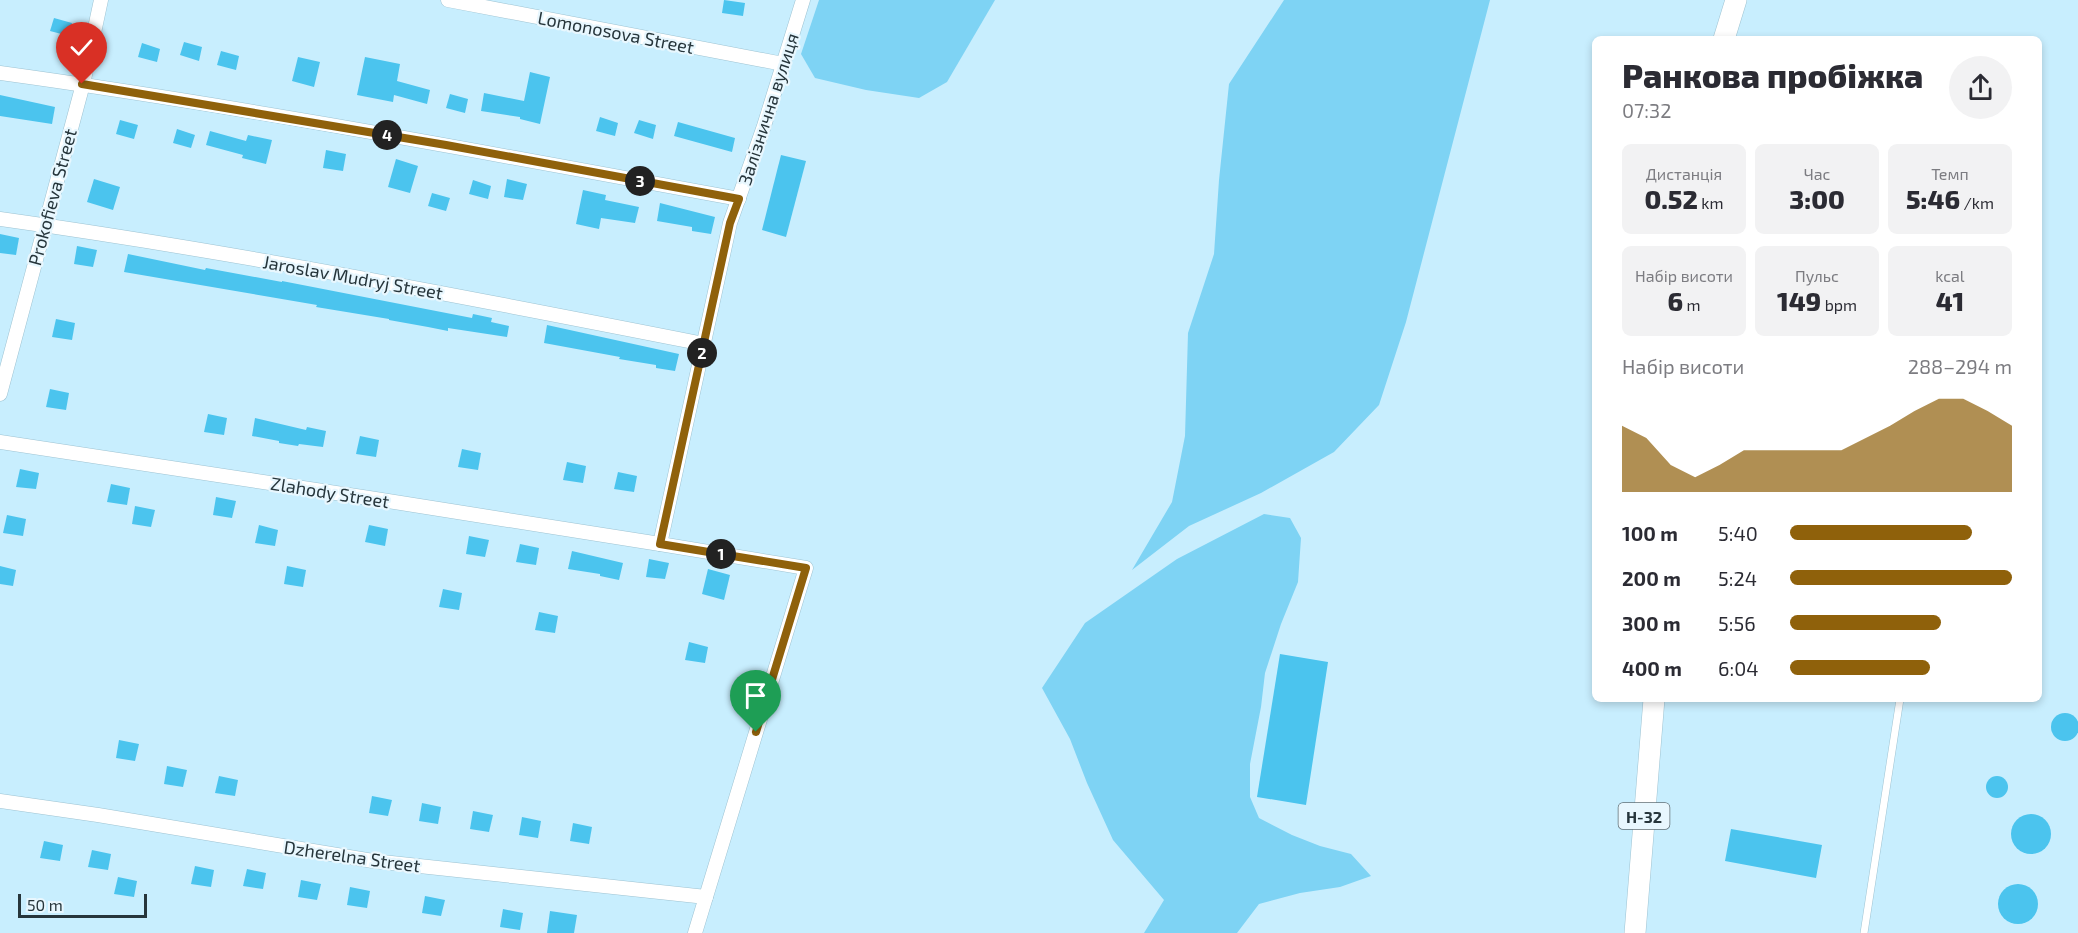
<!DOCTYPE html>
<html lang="uk">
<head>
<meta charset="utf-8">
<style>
	body { margin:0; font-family:"Exo 2",sans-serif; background:#f2f2f3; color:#2b2b33; height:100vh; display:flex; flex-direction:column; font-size:22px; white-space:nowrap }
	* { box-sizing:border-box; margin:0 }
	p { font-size:20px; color:#7c7c81 }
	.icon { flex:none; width:33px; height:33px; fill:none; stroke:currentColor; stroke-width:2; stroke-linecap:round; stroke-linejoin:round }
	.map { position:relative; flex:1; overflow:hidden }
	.side { position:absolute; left:1592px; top:36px; width:450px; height:666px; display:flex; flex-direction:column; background:#fff; border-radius:9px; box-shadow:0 3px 9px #0003 }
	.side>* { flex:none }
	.scale { position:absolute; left:18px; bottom:15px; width:129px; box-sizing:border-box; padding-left:6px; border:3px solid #26353b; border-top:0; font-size:16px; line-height:21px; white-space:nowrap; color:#26353b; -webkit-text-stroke:4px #e8f7fe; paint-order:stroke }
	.pin { position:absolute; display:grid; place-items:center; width:51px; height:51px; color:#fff; margin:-62px -26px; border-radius:50% 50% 50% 0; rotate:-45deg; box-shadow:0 0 6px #0007 }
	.pin .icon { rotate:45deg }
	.km { position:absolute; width:30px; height:30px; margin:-15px; border-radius:50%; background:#222; color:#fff; font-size:16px; line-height:30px; text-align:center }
	.round { display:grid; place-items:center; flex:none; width:63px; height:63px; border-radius:32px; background:#f2f2f3 }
	.headline { display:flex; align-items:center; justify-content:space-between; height:102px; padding:0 30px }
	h1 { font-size:33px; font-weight:800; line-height:45px }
	.figures { display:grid; grid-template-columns:repeat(3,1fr); gap:9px; height:102px; padding:6px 30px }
	.figures div { display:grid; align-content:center; border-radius:9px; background:#f2f2f3; text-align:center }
	.figures b { font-size:26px; font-weight:800 }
	.figures small { font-size:16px; font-weight:400 }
	.figures p { font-size:16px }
	.chart { height:168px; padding:12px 30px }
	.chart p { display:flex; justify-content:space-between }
	.chart svg { width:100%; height:108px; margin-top:6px; fill:#8f610b; opacity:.7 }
	ul { padding:0 30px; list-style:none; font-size:20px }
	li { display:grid; grid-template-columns:96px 72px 1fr; align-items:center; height:45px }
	li i { height:15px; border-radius:8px; background:#8f610b }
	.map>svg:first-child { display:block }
	.green { fill:#7ed3f4 }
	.building { fill:#4bc4ee }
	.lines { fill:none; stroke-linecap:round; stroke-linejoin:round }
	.lane-casing { stroke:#9ec3d2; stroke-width:8 }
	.street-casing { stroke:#9ec3d2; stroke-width:15 }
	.primary-casing { stroke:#9ec3d2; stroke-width:22 }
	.lane { stroke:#fff; stroke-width:7 }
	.street { stroke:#fff; stroke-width:14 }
	.primary { stroke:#fff; stroke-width:21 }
	.route-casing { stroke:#fff; stroke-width:12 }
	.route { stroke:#8f610b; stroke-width:8 }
	.labels { text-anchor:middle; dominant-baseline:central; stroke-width:4.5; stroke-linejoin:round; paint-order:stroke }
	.shield { fill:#e8f7fe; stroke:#606f76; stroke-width:1.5 }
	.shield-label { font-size:16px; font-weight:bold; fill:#26353b }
	.street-label { font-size:18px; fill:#26353b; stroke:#e8f7fe }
</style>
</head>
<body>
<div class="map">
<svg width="2078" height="933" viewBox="0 0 2078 933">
	<rect width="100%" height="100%" fill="#c8eefe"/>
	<g class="green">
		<polygon points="819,0 995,0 947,82 919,98 866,90 815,78 801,54"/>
		<polygon points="1284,0 1490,0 1406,322 1379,405 1334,452 1261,493 1189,526 1132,570 1172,502 1185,436 1188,333 1214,254 1219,180 1229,84"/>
		<polygon points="1264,514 1290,518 1301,538 1298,582 1281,624 1265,673 1261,707 1250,764 1250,797 1259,818 1292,835 1320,846 1351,854 1371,876 1340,887 1300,893 1259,904 1237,933 1144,933 1164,900 1113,840 1087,783 1070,739 1042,688 1085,623 1177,559"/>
	</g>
	<g class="building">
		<polygon points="724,0 745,3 743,16 722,13"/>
		<polygon points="54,18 72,23 69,36 50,31"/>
		<polygon points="184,42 202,47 199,61 180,55"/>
		<polygon points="142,43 160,49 157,62 138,57"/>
		<polygon points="221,51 239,56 236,70 217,65"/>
		<polygon points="298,57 320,62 314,87 292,81"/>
		<polygon points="365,57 400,64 397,81 430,90 427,104 394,95 393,102 357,95"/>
		<polygon points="530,72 550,77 540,124 520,119 520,117 481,111 484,93 524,101"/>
		<polygon points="450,94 468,99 465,113 446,108"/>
		<polygon points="0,95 55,107 52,124 0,116"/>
		<polygon points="600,117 618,123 615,136 596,131"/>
		<polygon points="120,120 138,125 134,139 116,134"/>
		<polygon points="639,120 656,125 653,139 634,133"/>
		<polygon points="678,122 735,138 732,152 674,136"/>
		<polygon points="177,129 195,135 191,148 173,143"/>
		<polygon points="210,131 246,141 248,135 272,140 266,164 242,158 243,155 206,145"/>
		<polygon points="326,150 346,154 343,171 323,168"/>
		<polygon points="781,155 806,161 786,237 762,230"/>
		<polygon points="396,159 418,166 410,193 388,187"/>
		<polygon points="94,179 120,187 113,210 87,202"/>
		<polygon points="507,179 527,184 523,200 504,197"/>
		<polygon points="473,180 491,186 488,199 469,194"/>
		<polygon points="583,190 606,195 605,200 639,207 635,223 601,218 599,229 576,224"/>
		<polygon points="432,193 450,198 446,211 428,206"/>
		<polygon points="660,203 715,217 711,234 692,231 692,227 657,221"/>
		<polygon points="0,234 19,238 16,255 0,253"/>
		<polygon points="77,246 97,250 93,267 74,264"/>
		<polygon points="128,254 205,270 206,268 282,282 282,281 472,318 473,314 492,318 491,322 509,326 507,337 448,328 448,331 428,327 389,320 389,319 316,307 317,305 124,272"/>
		<polygon points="56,319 75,323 72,340 52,337"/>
		<polygon points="547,325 679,354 675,371 656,368 656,365 619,359 620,357 544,343"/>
		<polygon points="50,389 69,393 66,410 46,407"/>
		<polygon points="208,414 227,418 224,435 204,432"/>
		<polygon points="255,418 306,430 307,427 326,431 323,447 299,444 298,446 279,443 279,441 252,436"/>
		<polygon points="360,436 379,440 376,457 356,454"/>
		<polygon points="462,449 481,453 478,470 458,467"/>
		<polygon points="567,462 586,466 583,483 563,480"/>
		<polygon points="20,469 39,473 36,489 16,487"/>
		<polygon points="618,472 637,476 634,492 614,489"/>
		<polygon points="111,484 130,488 127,505 107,502"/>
		<polygon points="216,497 236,501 232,518 213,515"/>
		<polygon points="135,506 155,510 151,527 132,524"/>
		<polygon points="7,515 26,519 23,536 3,533"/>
		<polygon points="259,525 278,530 275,546 255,543"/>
		<polygon points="369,525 388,529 385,546 365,542"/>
		<polygon points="469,536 489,540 485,557 466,554"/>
		<polygon points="520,544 539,548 536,565 516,562"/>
		<polygon points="572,551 623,563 619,580 600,576 600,574 568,569"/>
		<polygon points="649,559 669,563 665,579 646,577"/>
		<polygon points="0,566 16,570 13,586 0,584"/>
		<polygon points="287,566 306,570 303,587 284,584"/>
		<polygon points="708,569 730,575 724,600 702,594"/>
		<polygon points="443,589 462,593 459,610 439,607"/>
		<polygon points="539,612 558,616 555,633 535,630"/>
		<polygon points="689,642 708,647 705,663 685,660"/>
		<polygon points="1280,654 1328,662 1306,805 1257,797"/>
		<circle cx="2065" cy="727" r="14"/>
		<polygon points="119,740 139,744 135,761 116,758"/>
		<polygon points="167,766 187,770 183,787 164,784"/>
		<polygon points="219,776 238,780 235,796 215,793"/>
		<circle cx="1997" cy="787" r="11"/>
		<polygon points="372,796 392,800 388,816 369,813"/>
		<polygon points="422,803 441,807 438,824 419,821"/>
		<polygon points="473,811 493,815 489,832 470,829"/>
		<circle cx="2031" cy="834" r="20"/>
		<polygon points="522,817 541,821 538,838 519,835"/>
		<polygon points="573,823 592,827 589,844 570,841"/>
		<polygon points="1731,829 1822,845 1816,878 1725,861"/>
		<polygon points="44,841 63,845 60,861 40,858"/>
		<polygon points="92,850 111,854 108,870 88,867"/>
		<polygon points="195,866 214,870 211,887 191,884"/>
		<polygon points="247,869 266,873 263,889 243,886"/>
		<polygon points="118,877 137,881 134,897 114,894"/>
		<polygon points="301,880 321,884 317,900 298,897"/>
		<circle cx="2018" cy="904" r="20"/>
		<polygon points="350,887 370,891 367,908 347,905"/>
		<polygon points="425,896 445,900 441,916 422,913"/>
		<polygon points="503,909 523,913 520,930 500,927"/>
		<polygon points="550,911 577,915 574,933 547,933"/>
	</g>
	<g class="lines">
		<defs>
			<polyline id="lane" points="1864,933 1900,699"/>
			<g id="street">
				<polyline points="448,0 783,64"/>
				<path d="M0,73C247,107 493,154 739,199"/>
				<path d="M0,219C236,252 470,298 704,344"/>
				<polyline points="0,394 83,84 101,0"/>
				<polyline points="0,442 369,498 660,544"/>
				<polyline points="0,801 98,815 373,861 706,897"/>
				<polyline points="695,933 806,568 660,544 730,223 764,126 803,0"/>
			</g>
			<g id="primary">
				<polyline points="1724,39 1736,0"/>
				<polyline points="1635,933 1654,699"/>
			</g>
		</defs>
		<use href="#lane" class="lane-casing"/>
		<use href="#street" class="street-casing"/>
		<use href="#primary" class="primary-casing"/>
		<use href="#lane" class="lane"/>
		<use href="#street" class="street"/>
		<use href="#primary" class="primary"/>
	</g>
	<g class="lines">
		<defs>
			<polyline id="route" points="82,84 446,145 739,199 730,223 660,544 806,568 756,732"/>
		</defs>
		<use href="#route" class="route-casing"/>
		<use href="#route" class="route"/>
	</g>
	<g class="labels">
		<rect class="shield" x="1618.5" y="803" width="51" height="26" rx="4.5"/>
		<g class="shield-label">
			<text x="1644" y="816">Н-32</text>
		</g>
		<g class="street-label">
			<text transform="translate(616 32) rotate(11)">Lomonosova Street</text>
			<text transform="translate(768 109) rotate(-72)">Залізнична вулиця</text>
			<text transform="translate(52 197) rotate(-75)">Prokofieva Street</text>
			<text transform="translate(353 277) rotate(10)">Jaroslav Mudryj Street</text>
			<text transform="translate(330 492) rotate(9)">Zlahody Street</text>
			<text transform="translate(352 856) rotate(8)">Dzherelna Street</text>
		</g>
	</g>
</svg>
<div class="scale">50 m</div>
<div class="pin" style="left:756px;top:732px;background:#1e9e55"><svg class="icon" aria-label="arrive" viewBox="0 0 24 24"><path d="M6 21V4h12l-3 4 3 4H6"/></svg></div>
<div class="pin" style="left:82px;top:84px;background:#d93025"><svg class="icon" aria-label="check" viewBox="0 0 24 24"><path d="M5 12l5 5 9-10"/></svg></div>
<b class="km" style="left:721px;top:554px">1</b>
<b class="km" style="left:702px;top:353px">2</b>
<b class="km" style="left:640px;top:181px">3</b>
<b class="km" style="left:387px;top:135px">4</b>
<section class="side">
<div class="headline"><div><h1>Ранкова пробіжка</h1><p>07:32</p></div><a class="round"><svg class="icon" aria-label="share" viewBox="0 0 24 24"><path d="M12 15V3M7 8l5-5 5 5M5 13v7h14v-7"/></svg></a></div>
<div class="figures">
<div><p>Дистанція</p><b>0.52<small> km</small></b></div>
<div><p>Час</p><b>3:00</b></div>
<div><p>Темп</p><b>5:46<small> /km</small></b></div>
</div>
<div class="figures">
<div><p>Набір висоти</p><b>6<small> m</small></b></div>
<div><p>Пульс</p><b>149<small> bpm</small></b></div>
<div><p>kcal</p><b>41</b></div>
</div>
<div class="chart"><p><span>Набір висоти</span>288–294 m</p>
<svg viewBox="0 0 160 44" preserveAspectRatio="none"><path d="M0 44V17L10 22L20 33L30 38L40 33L50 27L60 27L70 27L80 27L90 27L100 22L110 17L120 11L130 6L140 6L150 11L160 17V44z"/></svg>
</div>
<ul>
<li><b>100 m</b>5:40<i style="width:82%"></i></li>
<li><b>200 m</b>5:24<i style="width:100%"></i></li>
<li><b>300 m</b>5:56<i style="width:68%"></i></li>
<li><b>400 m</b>6:04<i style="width:63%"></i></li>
</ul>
</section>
</div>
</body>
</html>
